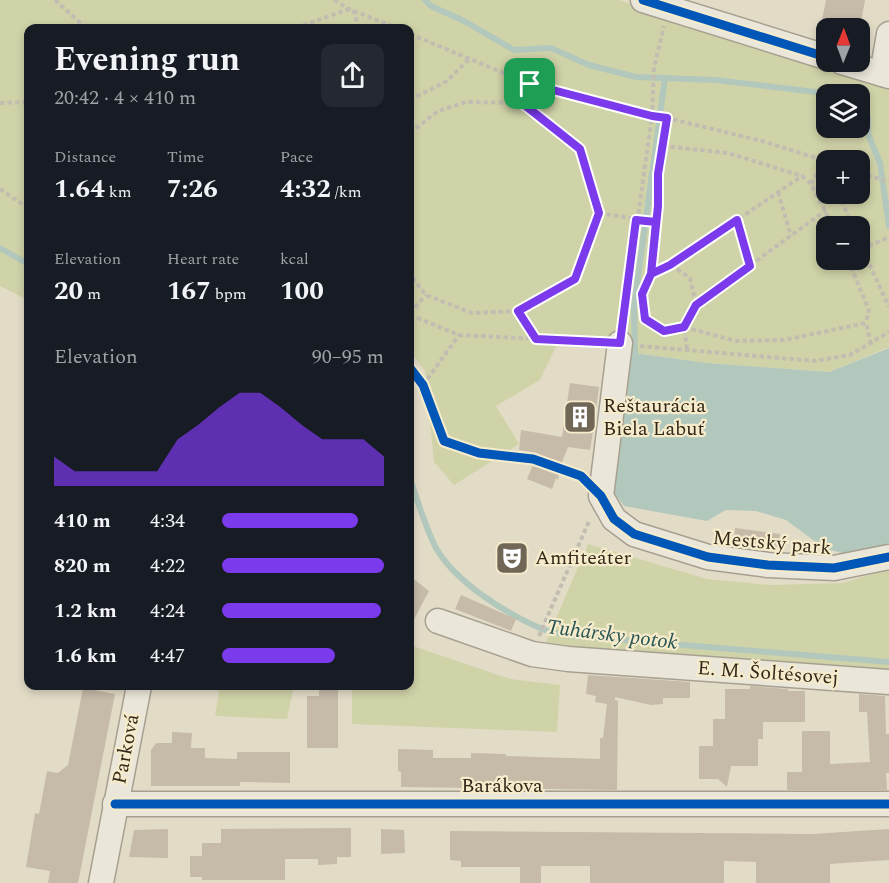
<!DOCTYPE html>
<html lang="en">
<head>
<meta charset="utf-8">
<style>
	body { margin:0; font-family:Spectral,serif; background:#242831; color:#f1f3f6; height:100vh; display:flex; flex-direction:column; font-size:22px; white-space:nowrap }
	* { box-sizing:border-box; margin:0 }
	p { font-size:20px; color:#9ea1a6 }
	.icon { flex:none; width:33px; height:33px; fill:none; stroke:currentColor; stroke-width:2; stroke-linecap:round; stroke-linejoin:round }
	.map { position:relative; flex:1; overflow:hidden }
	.details { position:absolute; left:24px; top:24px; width:390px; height:666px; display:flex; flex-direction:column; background:#171b24; border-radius:12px; box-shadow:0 3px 9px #0003 }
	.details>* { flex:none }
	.needle { width:39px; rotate:1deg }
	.tools { position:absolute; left:816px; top:18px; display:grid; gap:12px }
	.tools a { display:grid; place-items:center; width:54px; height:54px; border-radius:12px; background:#171b24; box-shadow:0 3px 9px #0003; font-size:30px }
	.pin { position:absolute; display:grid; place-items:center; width:51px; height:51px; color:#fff; margin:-26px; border-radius:12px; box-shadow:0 3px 9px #0006 }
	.round { display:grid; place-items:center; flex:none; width:63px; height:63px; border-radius:12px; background:#242831 }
	.headline { display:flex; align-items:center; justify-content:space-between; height:102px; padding:0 30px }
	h1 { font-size:33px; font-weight:700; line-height:45px }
	.figures { display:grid; grid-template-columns:repeat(3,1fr); gap:9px; height:102px; padding:6px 30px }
	.figures div { display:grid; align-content:center }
	.figures b { font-size:26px; font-weight:700 }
	.figures small { font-size:16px; font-weight:400 }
	.figures p { font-size:16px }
	.chart { height:168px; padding:12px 30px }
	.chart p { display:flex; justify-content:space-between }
	.chart svg { width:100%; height:108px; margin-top:6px; fill:#7c3aed; opacity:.7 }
	ul { padding:0 30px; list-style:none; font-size:20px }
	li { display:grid; grid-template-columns:96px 72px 1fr; align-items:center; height:45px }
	li i { height:15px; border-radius:8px; background:#7c3aed }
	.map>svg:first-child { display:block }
	.green { fill:#d0d3a8; fill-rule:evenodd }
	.water { fill:#b3c8bc }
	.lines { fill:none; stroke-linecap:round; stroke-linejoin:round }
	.stream { stroke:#b3c8bc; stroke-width:6 }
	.building { fill:#c6baa8 }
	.minor-casing { stroke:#a7a091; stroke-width:27 }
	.path { stroke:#c3bdb1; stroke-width:4; stroke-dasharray:4.5 3; stroke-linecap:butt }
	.minor { stroke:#eae6d9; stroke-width:24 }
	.cycleway-casing { stroke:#f6eccb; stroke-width:13 }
	.cycleway { stroke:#0057b8; stroke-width:9 }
	.route-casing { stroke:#fff; stroke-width:12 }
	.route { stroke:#7c3aed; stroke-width:8 }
	.labels { text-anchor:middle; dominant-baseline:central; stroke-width:4.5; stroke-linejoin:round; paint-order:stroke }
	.poi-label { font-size:20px; fill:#34281a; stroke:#f6eccb; text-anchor:start }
	.street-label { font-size:20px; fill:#34281a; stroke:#f6eccb }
	.water-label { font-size:21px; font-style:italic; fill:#295555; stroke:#f6eccb }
</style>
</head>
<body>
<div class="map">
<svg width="889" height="883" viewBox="0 0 889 883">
	<rect width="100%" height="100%" fill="#e2dcc7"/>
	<g class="green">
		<path d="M0,0H619L889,83V347L829,372L707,363L627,352L561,336L540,380L496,406L519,444L454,485L434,462L425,371L410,351V28H28V300L0,286ZM826,94H860V128H826ZM826,160H860V194H826ZM826,226H860V260H826Z"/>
		<polygon points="588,544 707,579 770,585 843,583 889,569 889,678 542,651"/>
		<polygon points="410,645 510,679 560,685 557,732 352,724 352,686 410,686"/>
		<polygon points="220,686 294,686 287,719 215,716"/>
	</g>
	<polygon class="water" points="889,348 889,547 855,557 824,548 786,520 756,511 726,510 707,521 624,506 609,486 627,352 707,363 829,372"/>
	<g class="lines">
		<g class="stream">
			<polyline points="425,0 431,6 466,22 514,50 551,48 589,65 636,77 716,80 832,94"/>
			<polyline points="860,103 862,104 868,118 868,134 880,163 889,226"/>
			<polyline points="0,248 28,264"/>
			<polyline points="635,353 634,307 665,78"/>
			<path d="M410,479C418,501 425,527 436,548C456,583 507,614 542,629C551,633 564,634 574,636L889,662"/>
		</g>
	</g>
	<g class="building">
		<polygon points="826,0 865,0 862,17 856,21 845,19 844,24 822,20"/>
		<polygon points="570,383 599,387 593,432 590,450 568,447 560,467 558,480 556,478 552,489 527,479 538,453 519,450 521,430 562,437"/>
		<polygon points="735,528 780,534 778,550 734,544"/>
		<polygon points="410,576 429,591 410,627"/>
		<polygon points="461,595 516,619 511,631 455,609"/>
		<polygon points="588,675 690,682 690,698 663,698 663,704 651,705 615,697 615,700 618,701 617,790 401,787 401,772 398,771 398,749 433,750 433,758 471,758 471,753 506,754 506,756 600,759 600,738 603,738 607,704 595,702 596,696 586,694"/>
		<polygon points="319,686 338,686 338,748 307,748 307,696 319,696"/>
		<polygon points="750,686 788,689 788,691 805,691 805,722 763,722 763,739 758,739 758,766 731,766 727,787 718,779 699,779 699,746 713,746 713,719 725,719 725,689 750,689"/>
		<polygon points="83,688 115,694 78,883 48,883 50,871 26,867 35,813 39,814 47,771 58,773 68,765"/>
		<polygon points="859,694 885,696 886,734 889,734 889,773 886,773 887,790 787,790 787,772 802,772 802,731 830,731 830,764 870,762 867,712 859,712"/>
		<polygon points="172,732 192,733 191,748 205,748 205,758 237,759 237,752 290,752 290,783 240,782 240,786 151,786 151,750 156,743 172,743"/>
		<polygon points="351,828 351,857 337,857 337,864 318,865 318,859 285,859 285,880 202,880 202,877 190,877 190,856 202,856 202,843 221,843 221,829"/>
		<polygon points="168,829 168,858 129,857 134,830"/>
		<polygon points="381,829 404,830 405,853 381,854"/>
		<polygon points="889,829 889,860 830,864 830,883 756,883 756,862 724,861 724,883 590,883 590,866 541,866 541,883 520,883 520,867 461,867 461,861 450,860 450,831 812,834"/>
	</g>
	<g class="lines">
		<defs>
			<g id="minor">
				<polyline points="643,0 826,57"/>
				<polyline points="842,62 889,76"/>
				<polyline points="882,74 889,34"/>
				<polyline points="620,343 601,496 614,519 634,534 708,557 768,565 834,568 889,557"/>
				<polyline points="438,621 532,654 568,659 889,682"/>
				<polyline points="115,804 889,804"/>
				<polyline points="101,883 139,686"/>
			</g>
		</defs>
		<use href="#minor" class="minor-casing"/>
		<g class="path">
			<polyline points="55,0 86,28"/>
			<polyline points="334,0 349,9 397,28"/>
			<polyline points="296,28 349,9 354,12 359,28"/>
			<polyline points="410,34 530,84 652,116 667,118 762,141 826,161"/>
			<polyline points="410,100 447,81 470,58"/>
			<polyline points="0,103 28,102"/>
			<polyline points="522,103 530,84"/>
			<polyline points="410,133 438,111 466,102 522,103 580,149 599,213 575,279 518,311 472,313 426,295 410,275"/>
			<polyline points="663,146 728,153 802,176 811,184 833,226"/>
			<polyline points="860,173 889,182"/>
			<polyline points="811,184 825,160"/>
			<polyline points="0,189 28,208"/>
			<polyline points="778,192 791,236"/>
			<polyline points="839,194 852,226"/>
			<polyline points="599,213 656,222 651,274"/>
			<polyline points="737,220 750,265"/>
			<polyline points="656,222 658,174 667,118"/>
			<polyline points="860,244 889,307"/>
			<polyline points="862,249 887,238"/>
			<polyline points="848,260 869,310 866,323"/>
			<polygon points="671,265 690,278 696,305 684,327 664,331 645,319 642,294 651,274"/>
			<polyline points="671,265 802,176"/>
			<polyline points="696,305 826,210"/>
			<polyline points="518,311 536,339"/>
			<polyline points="410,313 426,295"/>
			<polyline points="410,315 459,335 600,342"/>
			<polyline points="623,325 652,116 654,68 664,26"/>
			<polyline points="640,346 815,361 850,355 889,332"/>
			<polyline points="687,349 684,327 736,341 784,340 866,323 871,344"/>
			<polyline points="410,368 423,385 444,441 479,453 533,459 581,477"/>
			<polyline points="423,385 459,335"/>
			<polyline points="539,636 590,519"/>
		</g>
		<use href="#minor" class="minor"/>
		<defs>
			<g id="cycleway">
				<polyline points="643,0 826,57"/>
				<polyline points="410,368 423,385 444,441 479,453 533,459 581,476 601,496 614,519 634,534 708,557 768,565 834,568 889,557"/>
				<polyline points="115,804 889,804"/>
			</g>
		</defs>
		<use href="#cycleway" class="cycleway-casing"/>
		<use href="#cycleway" class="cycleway"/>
	</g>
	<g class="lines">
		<defs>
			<polyline id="route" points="530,84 522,103 580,149 599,213 575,279 518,311 536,339 620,343 636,220 656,222 651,274 642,294 645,319 664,331 684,327 696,305 750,266 737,220 670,265 651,274 658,206 658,174 667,118 652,116 530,84"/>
		</defs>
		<use href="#route" class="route-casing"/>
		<use href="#route" class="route"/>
	</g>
	<defs>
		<symbol id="building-square" viewBox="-11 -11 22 22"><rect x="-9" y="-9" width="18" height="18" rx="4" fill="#716757" stroke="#f6eccb"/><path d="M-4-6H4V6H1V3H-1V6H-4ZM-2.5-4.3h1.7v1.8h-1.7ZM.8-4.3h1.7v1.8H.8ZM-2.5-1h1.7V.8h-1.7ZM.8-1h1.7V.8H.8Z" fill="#fff"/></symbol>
		<symbol id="theatre-square" viewBox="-11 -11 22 22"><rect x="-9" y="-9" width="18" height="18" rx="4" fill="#716757" stroke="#f6eccb"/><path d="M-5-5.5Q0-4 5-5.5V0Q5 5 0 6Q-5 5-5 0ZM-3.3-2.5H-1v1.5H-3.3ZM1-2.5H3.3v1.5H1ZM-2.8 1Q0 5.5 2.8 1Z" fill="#fff"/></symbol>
	</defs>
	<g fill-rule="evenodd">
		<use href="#building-square" x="561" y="398" width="38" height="38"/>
		<use href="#theatre-square" x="493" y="539" width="38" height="38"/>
	</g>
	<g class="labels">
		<g class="poi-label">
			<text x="603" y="406">Reštaurácia<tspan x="603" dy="23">Biela Labuť</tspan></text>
			<text x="535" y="558">Amfiteáter</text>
		</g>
		<g class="street-label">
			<text transform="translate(772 543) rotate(5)">Mestský park</text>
			<text transform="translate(768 673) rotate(4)">E. M. Šoltésovej</text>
			<text transform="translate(126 749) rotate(-79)">Parková</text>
			<text x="502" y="786">Barákova</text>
		</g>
		<g class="water-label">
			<text transform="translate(612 635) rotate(7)">Tuhársky potok</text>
		</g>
	</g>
</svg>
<div class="tools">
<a><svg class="needle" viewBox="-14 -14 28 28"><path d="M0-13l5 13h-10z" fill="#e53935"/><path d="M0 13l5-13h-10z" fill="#9ea1a6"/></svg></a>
<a><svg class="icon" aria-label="layers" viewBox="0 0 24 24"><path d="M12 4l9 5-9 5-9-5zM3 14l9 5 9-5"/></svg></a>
<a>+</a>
<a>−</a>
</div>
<div class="pin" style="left:530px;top:84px;background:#1e9e55"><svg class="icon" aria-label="arrive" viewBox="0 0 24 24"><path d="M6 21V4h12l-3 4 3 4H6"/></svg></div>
<section class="details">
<div class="headline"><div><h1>Evening run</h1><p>20:42 · 4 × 410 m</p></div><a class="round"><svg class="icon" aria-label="share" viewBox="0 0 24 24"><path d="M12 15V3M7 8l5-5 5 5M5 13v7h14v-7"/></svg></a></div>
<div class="figures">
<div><p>Distance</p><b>1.64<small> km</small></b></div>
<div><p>Time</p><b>7:26</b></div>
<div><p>Pace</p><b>4:32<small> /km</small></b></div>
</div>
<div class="figures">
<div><p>Elevation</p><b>20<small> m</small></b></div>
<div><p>Heart rate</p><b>167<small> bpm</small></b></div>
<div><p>kcal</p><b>100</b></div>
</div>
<div class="chart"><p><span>Elevation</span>90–95 m</p>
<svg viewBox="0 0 160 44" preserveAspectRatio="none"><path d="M0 44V32L10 38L20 38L30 38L40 38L50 38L60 25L70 19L80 12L90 6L100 6L110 12L120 19L130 25L140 25L150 25L160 32V44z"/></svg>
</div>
<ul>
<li><b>410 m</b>4:34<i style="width:84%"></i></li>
<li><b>820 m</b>4:22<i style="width:100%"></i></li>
<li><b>1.2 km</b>4:24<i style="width:98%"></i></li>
<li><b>1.6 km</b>4:47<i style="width:70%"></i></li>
</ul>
</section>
</div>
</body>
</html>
